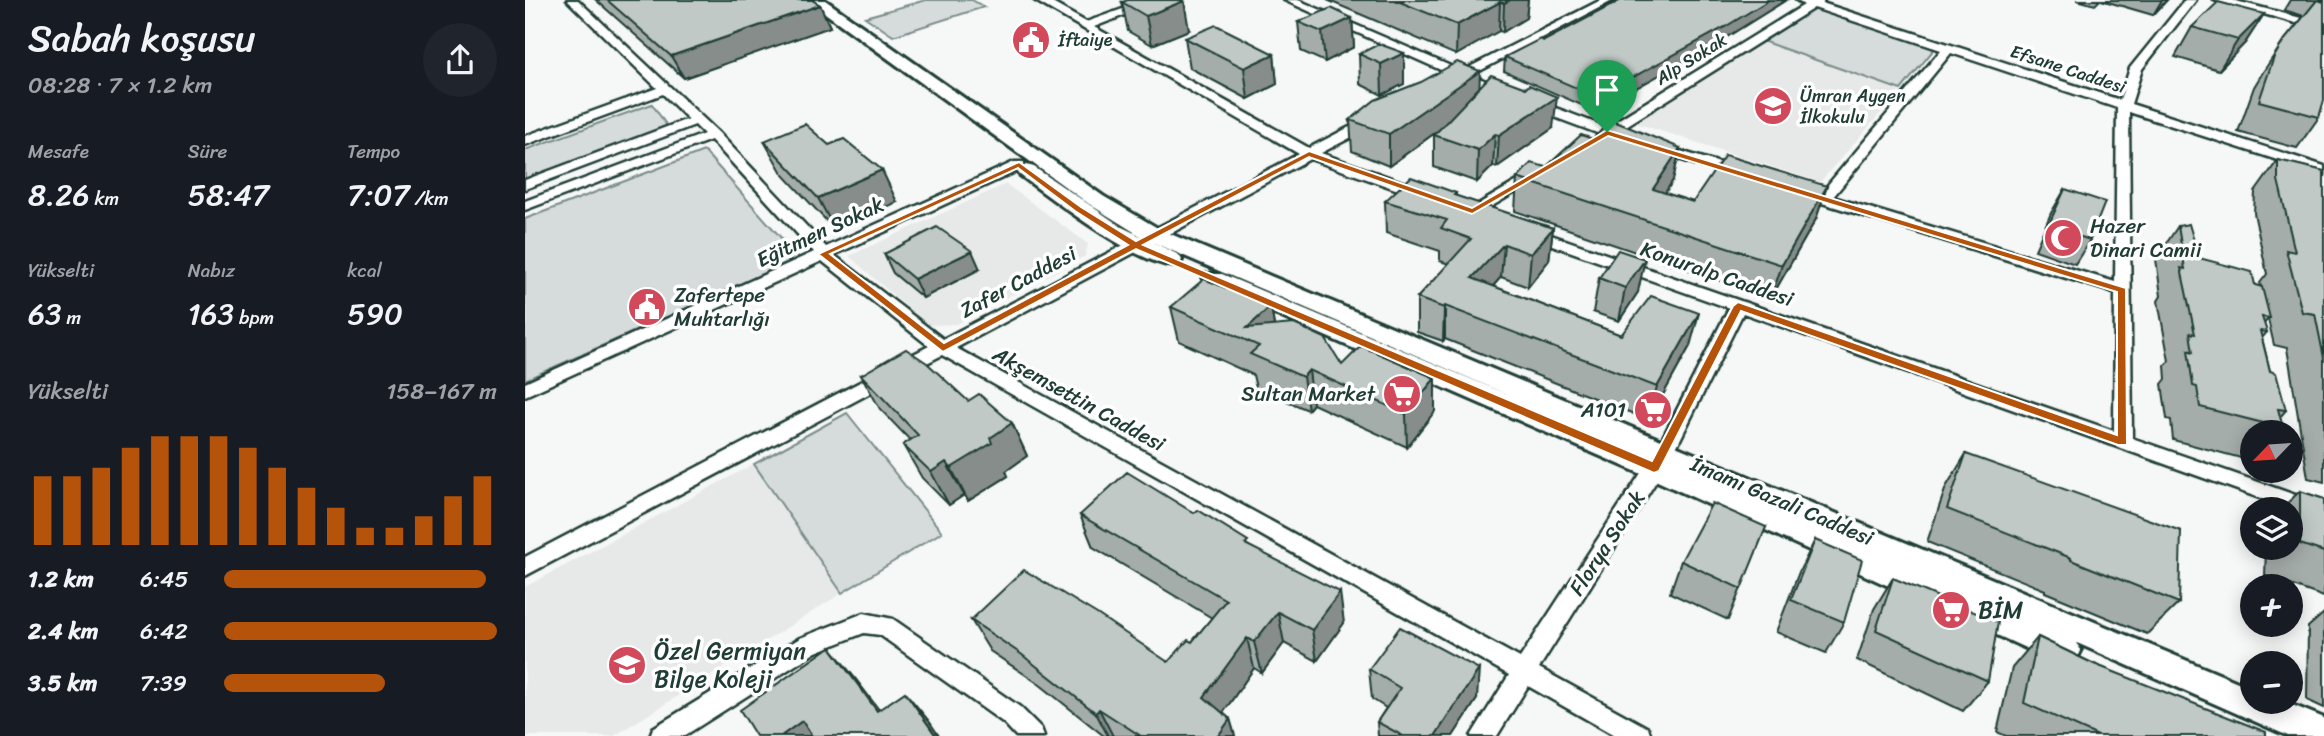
<!DOCTYPE html>
<html lang="tr">
<head>
<meta charset="utf-8">
<style>
	body { margin:0; font-family:Sriracha,sans-serif; background:#20242c; color:#f1f3f6; height:100vh; display:flex; flex-direction:column; font-size:26px; white-space:nowrap }
	* { box-sizing:border-box; margin:0 }
	p { font-size:23px; color:#9ea1a6 }
	.icon { flex:none; width:38px; height:38px; fill:none; stroke:currentColor; stroke-width:2; stroke-linecap:round; stroke-linejoin:round }
	.map { position:relative; flex:1; overflow:hidden }
	.details { display:flex; flex-direction:column; background:#171b24; width:525px }
	.details>* { flex:none }
	.needle { width:46px; rotate:245deg }
	.buttons { position:absolute; left:1715px; top:420px; display:grid; gap:14px }
	.buttons a { display:grid; place-items:center; width:63px; height:63px; border-radius:50%; background:#171b24; box-shadow:0 4px 18px #0003; font-size:35px }
	.pin { position:absolute; display:grid; place-items:center; width:60px; height:60px; color:#fff; margin:-72px -30px; border-radius:50% 50% 50% 0; rotate:-45deg; box-shadow:0 0 7px #0007 }
	.pin .icon { rotate:45deg }
	.round { display:grid; place-items:center; flex:none; width:74px; height:74px; border-radius:37px; background:#20242c }
	.summary { display:flex; align-items:center; justify-content:space-between; height:119px; padding:0 28px }
	h1 { font-size:38px; font-weight:600; line-height:52px }
	.stats { display:grid; grid-template-columns:repeat(3,1fr); gap:10px; height:119px; padding:7px 28px }
	.stats div { display:grid; align-content:center }
	.stats b { font-size:30px; font-weight:600 }
	.stats small { font-size:19px; font-weight:400 }
	.stats p { font-size:19px }
	.chart { height:196px; padding:14px 28px }
	.chart p { display:flex; justify-content:space-between }
	.chart svg { width:100%; height:126px; margin-top:7px; stroke:#b45309; stroke-width:6 }
	ul { padding:0 28px; list-style:none; font-size:23px }
	li { display:grid; grid-template-columns:112px 84px 1fr; align-items:center; height:52px }
	li i { height:18px; border-radius:9px; background:#b45309 }
	main { display:flex; flex:1; min-height:0 }
	.map>svg:first-child { display:block }
	.built { fill:#e6e9e8 }
	.green { fill:#d6dcdb; stroke:#7a8c88; stroke-width:2 }
	.lines { fill:none; stroke-linecap:round; stroke-linejoin:round }
	.street-casing { stroke:#1f3d34; stroke-width:5 }
	.secondary-casing { stroke:#1f3d34; stroke-width:6 }
	.street { fill:#fff; fill-rule:evenodd }
	.secondary { fill:#fff; fill-rule:evenodd }
	.wall { fill:#a5adaa; stroke:#1f3d34; stroke-width:2 }
	.shaded-wall { fill:#868d8b; stroke:#1f3d34; stroke-width:2 }
	.building { fill:#c0c9c6; stroke:#1f3d34; stroke-width:2 }
	.route { fill:#b45309; stroke:#fff; stroke-width:2; fill-rule:evenodd }
	.labels { text-anchor:middle; dominant-baseline:central; stroke-width:7; stroke-linejoin:round; paint-order:stroke }
	.far-poi-label { font-size:18px; fill:#1f3d34; stroke:#fff; text-anchor:start }
	.far-street-label { font-size:18px; fill:#1f3d34; stroke:#fff }
	.poi-label { font-size:21px; fill:#1f3d34; stroke:#fff; text-anchor:start }
	.street-label { font-size:21px; fill:#1f3d34; stroke:#fff }
	.near-poi-label { font-size:24px; fill:#1f3d34; stroke:#fff; text-anchor:start }
</style>
</head>
<body>
<main>
<section class="details">
<div class="summary"><div><h1>Sabah koşusu</h1><p>08:28 · 7 × 1.2 km</p></div><a class="round"><svg class="icon" aria-label="share" viewBox="0 0 24 24"><path d="M12 15V3M7 8l5-5 5 5M5 13v7h14v-7"/></svg></a></div>
<div class="stats">
<div><p>Mesafe</p><b>8.26<small> km</small></b></div>
<div><p>Süre</p><b>58:47</b></div>
<div><p>Tempo</p><b>7:07<small> /km</small></b></div>
</div>
<div class="stats">
<div><p>Yükselti</p><b>63<small> m</small></b></div>
<div><p>Nabız</p><b>163<small> bpm</small></b></div>
<div><p>kcal</p><b>590</b></div>
</div>
<div class="chart"><p><span>Yükselti</span>158–167 m</p>
<svg viewBox="0 0 160 44" preserveAspectRatio="none"><path d="M5 44V20M15 44V20M25 44V17M35 44V10M45 44V6M55 44V6M65 44V6M75 44V10M85 44V17M95 44V24M105 44V31M115 44V38M125 44V38M135 44V34M145 44V27M155 44V20"/></svg>
</div>
<ul>
<li><b>1.2 km</b>6:45<i style="width:96%"></i></li>
<li><b>2.4 km</b>6:42<i style="width:100%"></i></li>
<li><b>3.5 km</b>7:39<i style="width:59%"></i></li>
</ul>
</section>
<div class="map">
<svg width="1799" height="736" viewBox="0 0 1799 736">
	<rect width="100%" height="100%" fill="#f6f7f7"/>
	<filter id="ink" filterUnits="userSpaceOnUse"><feTurbulence type="fractalNoise" baseFrequency=".0143" numOctaves="2"/><feDisplacementMap in="SourceGraphic" scale="14" xChannelSelector="R" yChannelSelector="G"/><feConvolveMatrix kernelMatrix="1 2 1 2 8 2 1 2 1" color-interpolation-filters="sRGB"/></filter>
	<g filter="url(#ink)">
		<g class="built">
			<polygon points="1237,41 1376,90 1295,182 1108,122"/>
			<polygon points="481,184 563,244 560,256 431,324 402,325 324,256"/>
			<polygon points="229,464 317,593 89,736 0,736 0,587"/>
		</g>
		<g class="green">
			<polygon points="401,0 447,0 459,7 368,36 340,17"/>
			<polygon points="1291,8 1410,48 1376,90 1237,41"/>
			<polygon points="127,104 142,126 0,180 0,150"/>
			<polygon points="179,151 274,258 0,380 0,219"/>
			<polygon points="322,413 417,532 317,593 229,464"/>
		</g>
		<g class="lines">
			<defs>
				<g id="street">
					<path d="M42,0H53L193,132L301,247L489,162H499V168L309,255L418,339L774,154L509,0H522L561,22L623,0H638L569,27L784,148L840,119H850V125L796,153L903,191L905,194L903,197H893L785,159L431,348L995,658L1133,447L1204,308L999,235L996,232L999,229H1009L1589,431L1590,293L1271,195L1269,192L1276,188L1296,193L1416,50L1289,8L1093,131L1104,135V141L1072,138V133L1005,108V102H1015L1081,127L1279,5L1271,0H1299L1297,3L1595,100L1605,68L1660,0H1671L1617,69L1606,104L1799,166V175L1604,112L1607,438L1799,505V521L1218,313L1147,456L1014,668L1123,728L1126,736H1091L1003,686L972,736H946L984,675L417,355L0,576V557L404,346L297,261L0,396V383L289,252L186,140L0,210V201L179,134L170,125L0,189V180L163,119L138,94L0,145V136L132,88ZM1426,53L1592,108L1590,282L1308,197Z"/>
					<polygon points="759,0 773,0 937,71 1076,0 1089,0 947,75 982,90 984,93 978,97 938,80 926,82 924,79 927,75"/>
					<polygon points="1689,0 1707,0 1799,24 1799,31"/>
					<polygon points="1132,144 1218,170 1220,173 1213,177 1127,151 1125,148"/>
					<polygon points="1011,170 1018,174 1016,177 952,215 947,216 940,212"/>
					<polygon points="339,613 368,619 495,707 516,728 519,736 491,736 479,723 355,635 339,633 291,652 159,736 125,736 128,728 275,638"/>
				</g>
				<g id="secondary">
					<polygon points="282,0 300,0 578,196 636,230 1727,688 1727,702 1760,702 1799,718 1799,736 1763,736 1552,643 1556,651 1551,661 1540,665 1529,661 1119,475 681,284 678,279 681,274 697,274 986,396 622,240 564,204"/>
					<path d="M502,165L509,167L597,227L654,255L657,260L654,265C623,273 523,196 495,175L492,171Z"/>
				</g>
			</defs>
			<use href="#street" class="street-casing"/>
			<use href="#secondary" class="secondary-casing"/>
			<use href="#street" class="street"/>
			<use href="#secondary" class="secondary"/>
		</g>
		<g class="wall">
			<polygon points="71,0 287,0 295,5 305,27 159,78"/>
			<polygon points="802,0 1003,0 1001,18 978,32 974,31 931,55"/>
			<polygon points="1096,0 1261,0 1197,40 1070,111 979,71 980,57 1019,41"/>
			<polygon points="1552,0 1575,0 1570,5"/>
			<polygon points="1576,0 1642,0 1628,15"/>
			<polygon points="1765,0 1799,0 1799,100 1794,117 1772,148 1713,132 1729,87 1738,72 1758,42 1779,16 1759,10"/>
			<polygon points="597,2 664,30 627,45 603,31"/>
			<polygon points="1739,14 1720,43 1694,70 1650,57 1667,27"/>
			<polygon points="827,18 829,47 800,62 776,51 773,22"/>
			<polygon points="660,38 749,54 752,84 723,99 665,68"/>
			<polygon points="879,53 879,84 857,95 835,84 834,54"/>
			<polygon points="954,87 1028,128 972,167 968,166 952,182 909,167 909,135 914,130 864,166 827,151 825,120"/>
			<polygon points="1068,139 1155,148 1148,180 1140,193 1168,202 1302,186 1291,219 1246,298 990,211 992,178 1021,167"/>
			<polygon points="239,141 304,145 372,202 310,230 257,173"/>
			<polygon points="1753,160 1799,171 1799,482 1783,478 1762,348 1749,345 1743,319 1739,324 1742,332 1737,338 1745,371 1761,410 1755,417 1758,428 1754,432 1727,432 1727,461 1648,440 1646,420 1642,419 1637,384 1641,379 1640,366 1644,361 1633,301 1636,296 1631,259 1653,226 1674,258 1736,287 1735,283 1742,274 1729,213 1730,192"/>
			<polygon points="1540,189 1565,240 1550,264 1510,250 1526,213"/>
			<polygon points="931,193 931,196 1028,228 1024,260 1003,287 976,277 968,286 1096,335 1165,346 1124,420 920,339 918,341 892,332 892,298 924,264 915,261 915,251 861,233 860,201"/>
			<polygon points="359,254 455,269 398,298 368,273"/>
			<polygon points="1074,278 1113,292 1094,321 1068,312"/>
			<polygon points="746,306 749,326 817,365 910,378 910,411 882,447 788,404 783,410 731,388 728,375 654,341 646,307"/>
			<polygon points="336,375 443,401 487,423 502,456 481,471 483,476 443,501 439,495 424,505 397,478 378,445 385,440 355,409"/>
			<polygon points="1441,454 1654,603 1622,634 1520,592 1520,590 1402,542 1421,487"/>
			<polygon points="1775,491 1799,499 1799,597 1740,576 1741,548 1766,548 1766,509 1756,509"/>
			<polygon points="669,513 724,546 819,623 792,661 759,643 737,673 729,668 698,713 705,719 710,736 579,736 514,684 465,651 446,620 643,662 667,642 687,618 568,547 555,515"/>
			<polygon points="1241,527 1203,620 1145,593 1156,561"/>
			<polygon points="1290,540 1319,622 1301,653 1251,632 1274,572"/>
			<polygon points="1368,578 1463,681 1438,711 1332,660 1349,609"/>
			<polygon points="1799,613 1799,708 1782,700 1783,627"/>
			<polygon points="1513,637 1569,664 1741,736 1481,736 1472,732 1487,668"/>
			<polygon points="844,669 952,699 928,736 853,736 852,722 861,708 847,699"/>
		</g>
		<g class="shaded-wall">
			<polygon points="985,0 1003,0 1001,18 978,32 979,3"/>
			<polygon points="1244,0 1261,0 1197,40 1070,111 1072,97"/>
			<polygon points="1637,0 1642,0 1628,15"/>
			<polygon points="659,1 664,30 627,45 621,16"/>
			<polygon points="975,2 974,31 931,55 932,25"/>
			<polygon points="295,5 305,27 159,78 146,56"/>
			<polygon points="1739,14 1720,43 1694,70 1713,40"/>
			<polygon points="827,18 829,47 800,62 797,32"/>
			<polygon points="879,53 879,84 857,95 856,64"/>
			<polygon points="749,54 752,84 723,99 719,68"/>
			<polygon points="955,71 954,101 864,166 864,134"/>
			<polygon points="1032,97 1028,128 972,167 974,135"/>
			<polygon points="970,134 968,166 952,182 953,150"/>
			<polygon points="1155,148 1148,180 1122,222 1128,189"/>
			<polygon points="357,170 372,202 310,230 293,198"/>
			<polygon points="1302,186 1291,219 1246,298 1257,265"/>
			<polygon points="1028,228 1024,260 1003,287 1006,254"/>
			<polygon points="979,244 976,277 946,311 947,278"/>
			<polygon points="447,251 455,269 398,298 389,279"/>
			<polygon points="1120,259 1113,292 1094,321 1100,288"/>
			<polygon points="746,306 751,339 734,346 722,328"/>
			<polygon points="920,306 920,339 918,341 919,308"/>
			<polygon points="1174,313 1165,346 1124,420 1132,387"/>
			<polygon points="784,370 788,404 783,410 778,377"/>
			<polygon points="910,378 910,411 882,447 881,414"/>
			<polygon points="487,423 502,456 481,471 483,476 443,501 426,468 465,438"/>
			<polygon points="421,462 439,495 424,505 406,472"/>
			<polygon points="815,592 819,623 792,661 787,630"/>
			<polygon points="753,612 759,643 737,673 729,642"/>
			<polygon points="722,638 729,668 689,726 679,697"/>
			<polygon points="305,647 330,678 374,736 352,711"/>
			<polygon points="954,669 952,699 928,736 910,736"/>
			<polygon points="380,692 404,721 414,736 411,736"/>
			<polygon points="574,709 588,736 583,736 571,713"/>
			<polygon points="705,719 710,736 693,736"/>
			<polygon points="277,721 292,736 256,736"/>
		</g>
		<g class="building">
			<polygon points="82,0 287,0 295,5 146,56"/>
			<polygon points="603,0 657,0 659,1 621,16 597,2"/>
			<polygon points="870,0 985,0 979,3 975,2 932,25"/>
			<polygon points="1096,0 1244,0 1200,27 1072,97 980,57 1015,39 1019,41"/>
			<polygon points="1792,0 1799,2 1799,100 1794,117 1734,101 1749,57 1758,42"/>
			<polygon points="1693,2 1739,14 1713,40 1667,27"/>
			<polygon points="806,8 827,18 797,32 773,22"/>
			<polygon points="691,25 749,54 719,68 660,38"/>
			<polygon points="854,44 879,53 856,64 834,54"/>
			<polygon points="932,62 955,71 864,134 825,120 850,100 896,82"/>
			<polygon points="966,75 1001,88 1004,85 1032,97 974,135 970,134 953,150 909,135"/>
			<polygon points="1086,120 1155,148 1128,189 1168,202 1200,155 1302,186 1257,265 992,178 1006,163 1021,167 1056,135 1068,139"/>
			<polygon points="280,124 304,145 319,139 357,170 293,198 239,141"/>
			<polygon points="1753,160 1799,171 1799,358 1790,314 1777,312 1761,250 1770,252 1753,180"/>
			<polygon points="886,177 931,193 929,195 1028,228 1006,254 979,244 947,278 1096,335 1126,296 1174,313 1132,387 920,306 919,308 892,298 946,239 916,228 922,220 860,201"/>
			<polygon points="1540,189 1580,202 1565,240 1523,226"/>
			<polygon points="1664,224 1674,258 1727,272 1730,285 1737,287 1745,318 1737,317 1742,332 1735,331 1745,371 1751,373 1761,410 1753,409 1758,428 1675,407 1672,387 1668,386 1663,350 1668,352 1665,333 1670,334 1656,268 1660,269 1653,226"/>
			<polygon points="412,227 447,251 389,279 359,254"/>
			<polygon points="1093,250 1120,259 1100,288 1074,278"/>
			<polygon points="679,279 746,306 722,328 769,324 800,338 817,365 836,346 910,378 881,414 784,370 778,377 725,354 734,346 646,307"/>
			<polygon points="381,349 402,363 443,401 454,394 487,423 465,438 467,443 426,468 421,462 406,472 378,445 393,435 336,375"/>
			<polygon points="1441,454 1656,531 1654,603 1546,560 1546,558 1422,509"/>
			<polygon points="602,472 669,513 673,510 723,541 720,544 815,592 787,630 753,612 729,642 722,638 679,697 705,719 693,736 616,736 574,709 571,713 496,654 446,620 499,570 572,614 643,662 663,640 667,642 701,600 555,515"/>
			<polygon points="1775,491 1799,499 1799,552 1775,544"/>
			<polygon points="1187,503 1241,527 1216,589 1156,561"/>
			<polygon points="1290,540 1337,560 1319,622 1266,600"/>
			<polygon points="1368,578 1473,622 1463,681 1351,630"/>
			<polygon points="875,627 954,669 910,736 878,736 852,722 875,688 844,669"/>
			<polygon points="1513,637 1569,664 1741,732 1741,736 1573,736 1499,703"/>
			<polygon points="305,647 352,711 380,692 411,736 287,736 277,721 256,736 231,736 215,710"/>
		</g>
	</g>
	<path class="route" d="M1082,130L1601,288L1602,445H1593L1216,311L1134,471L1129,473L611,249L418,352L293,254L494,162L556,207L611,241L784,151L947,208ZM1083,136L1592,292V435L1213,302L1208,306L1127,461L618,245L784,157L947,214ZM493,168L550,211L603,245L419,343L305,254Z"/>
	<defs>
		<symbol id="civic-disc" viewBox="-11 -11 22 22"><circle r="9.5" fill="#d1495b" stroke="#fff"/><path d="M-.6-6.5H3V-4.5H.6V-3L4-1V1h2V6H-6V1h2V-1L-.6-3ZM-1.2 2.5V6h2.4V2.5Z" fill="#fff"/></symbol>
		<symbol id="school-disc" viewBox="-11 -11 22 22"><circle r="9.5" fill="#d1495b" stroke="#fff"/><path d="M0-5L7-2L0 1L-7-2ZM-4 1L0 2.5L4 1V4Q0 6-4 4Z" fill="#fff"/></symbol>
		<symbol id="mosque-disc" viewBox="-11 -11 22 22"><circle r="9.5" fill="#d1495b" stroke="#fff"/><path d="M3.5-4.9A6 6 0 1 0 3.5 4.9A5 5 0 1 1 3.5-4.9Z" fill="#fff"/></symbol>
		<symbol id="supermarket-disc" viewBox="-11 -11 22 22"><circle r="9.5" fill="#d1495b" stroke="#fff"/><path d="M-6-5.5h2.5l.6 2H6L4.5 2H-2.5L-4.4-4H-6ZM-1.5 3.2a1.3 1.3 0 1 0 .1 0ZM3 3.2a1.3 1.3 0 1 0 .1 0Z" fill="#fff"/></symbol>
	</defs>
	<g fill-rule="evenodd">
		<use href="#civic-disc" x="484" y="18" width="44" height="44"/>
		<use href="#school-disc" x="1226" y="84" width="44" height="44"/>
		<use href="#mosque-disc" x="1516" y="216" width="44" height="44"/>
		<use href="#civic-disc" x="100" y="285" width="44" height="44"/>
		<use href="#supermarket-disc" x="855" y="372" width="44" height="44"/>
		<use href="#supermarket-disc" x="1106" y="388" width="44" height="44"/>
		<use href="#supermarket-disc" x="1404" y="588" width="44" height="44"/>
		<use href="#school-disc" x="80" y="643" width="44" height="44"/>
	</g>
	<g class="labels">
		<g class="far-poi-label">
			<text x="533" y="40">İftaiye</text>
			<text x="1275" y="96">Ümran Aygen<tspan x="1275" dy="21">İlkokulu</tspan></text>
		</g>
		<g class="far-street-label">
			<text transform="translate(1166 59) rotate(-32)">Alp Sokak</text>
			<text transform="translate(1543 69) rotate(18)">Efsane Caddesi</text>
		</g>
		<g class="poi-label">
			<text x="1565" y="226">Hazer<tspan x="1565" dy="24">Dinari Camii</tspan></text>
			<text x="149" y="295">Zafertepe<tspan x="149" dy="24">Muhtarlığı</tspan></text>
			<text x="850" y="394" text-anchor="end">Sultan Market</text>
			<text x="1101" y="410" text-anchor="end">A101</text>
		</g>
		<g class="street-label">
			<text transform="translate(295 232) rotate(-25)">Eğitmen Sokak</text>
			<text transform="translate(1192 274) rotate(19)">Konuralp Caddesi</text>
			<text transform="translate(493 282) rotate(-28)">Zafer Caddesi</text>
			<text transform="translate(554 399) rotate(29)">Akşemsettin Caddesi</text>
			<text transform="translate(1257 501) rotate(23)">İmamı Gazali Caddesi</text>
			<text transform="translate(1082 543) rotate(-57)">Florya Sokak</text>
		</g>
		<g class="near-poi-label">
			<text x="1453" y="610">BİM</text>
			<text x="129" y="651">Özel Germiyan<tspan x="129" dy="28">Bilge Koleji</tspan></text>
		</g>
	</g>
</svg>
<div class="buttons">
<a><svg class="needle" viewBox="-14 -14 28 28"><path d="M0-13l5 13h-10z" fill="#e53935"/><path d="M0 13l5-13h-10z" fill="#9ea1a6"/></svg></a>
<a><svg class="icon" aria-label="layers" viewBox="0 0 24 24"><path d="M12 4l9 5-9 5-9-5zM3 14l9 5 9-5"/></svg></a>
<a>+</a>
<a>−</a>
</div>
<div class="pin" style="left:1082px;top:132px;background:#1e9e55"><svg class="icon" aria-label="arrive" viewBox="0 0 24 24"><path d="M6 21V4h12l-3 4 3 4H6"/></svg></div>
</div>
</main>
</body>
</html>
